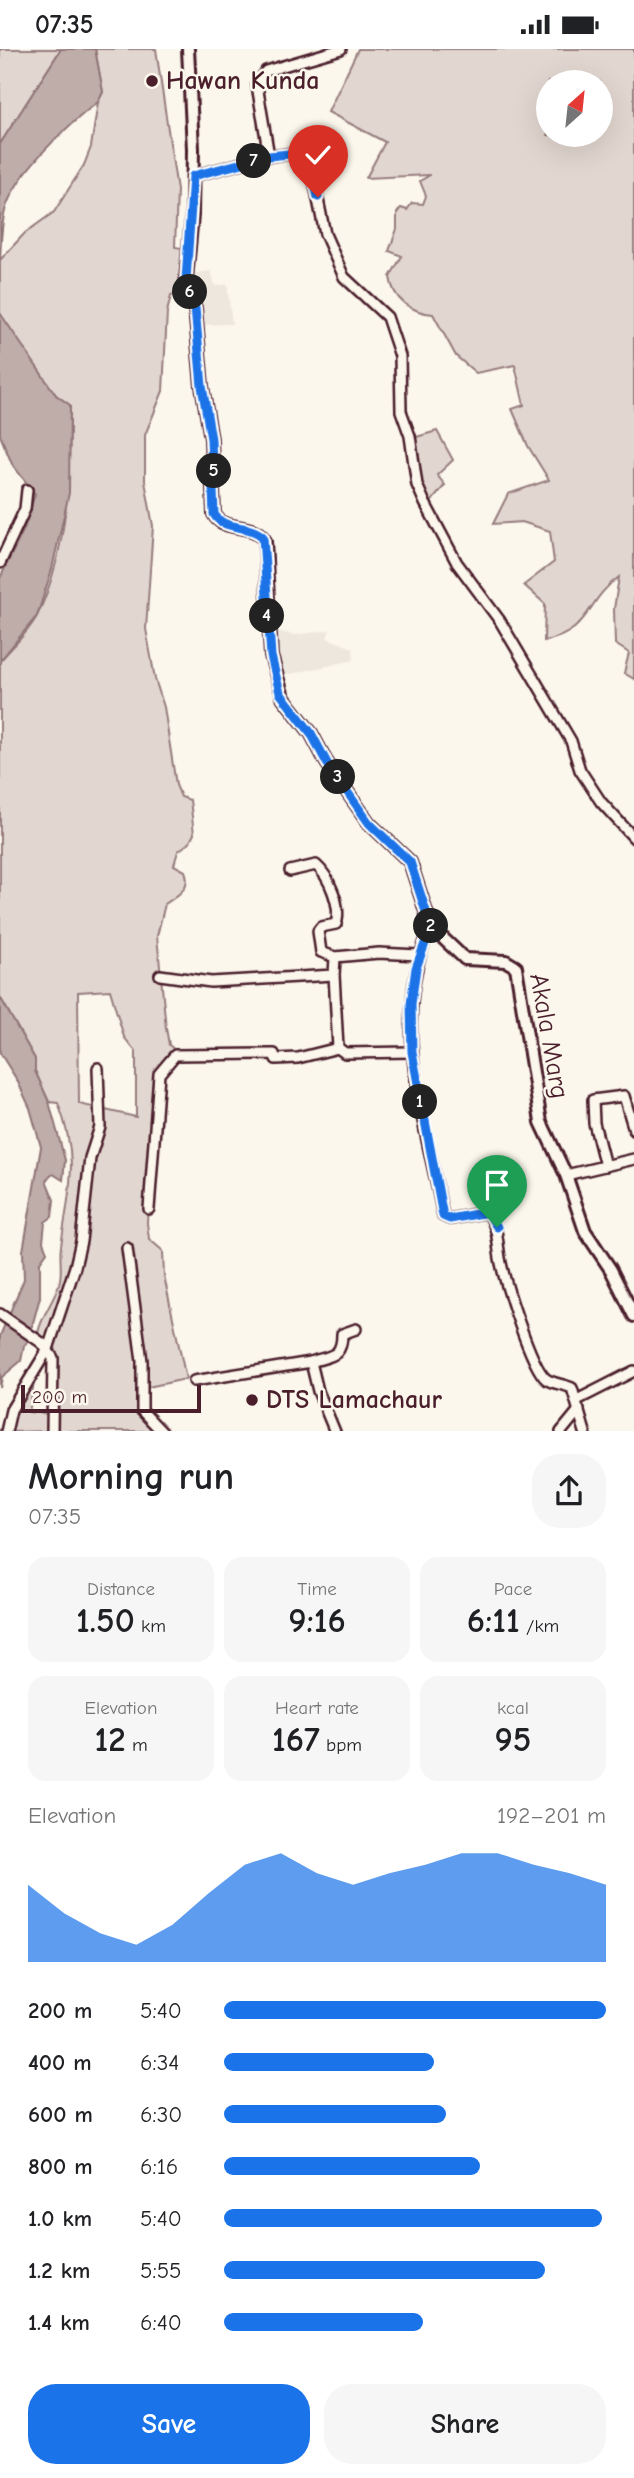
<!DOCTYPE html>
<html lang="en">
<head>
<meta charset="utf-8">
<style>
	body { margin:0; font-family:"Comic Neue",sans-serif; background:#f6f6f6; color:#202124; height:100vh; display:flex; flex-direction:column; font-size:26px; white-space:nowrap }
	* { box-sizing:border-box; margin:0 }
	p { font-size:23px; color:#757577 }
	.icon { flex:none; width:38px; height:38px; fill:none; stroke:currentColor; stroke-width:2; stroke-linecap:round; stroke-linejoin:round }
	.map { position:relative; height:1382px; overflow:hidden }
	.drawer { display:flex; flex-direction:column; background:#fff; flex:1 }
	.drawer>* { flex:none }
	.needle { width:46px; rotate:27deg }
	.controls { position:absolute; left:536px; top:21px; display:grid; gap:14px }
	.controls a { display:grid; place-items:center; width:77px; height:77px; border-radius:50%; background:#fff; box-shadow:0 7px 28px #0002; font-size:35px }
	.scale { position:absolute; left:21px; bottom:18px; width:180px; box-sizing:border-box; padding-left:7px; border:4px solid #4a1f2b; border-top:0; font-size:19px; line-height:24px; white-space:nowrap; color:#4a1f2b; -webkit-text-stroke:5px #fbf7ec; paint-order:stroke }
	.pin { position:absolute; display:grid; place-items:center; width:60px; height:60px; color:#fff; margin:-72px -30px; border-radius:50% 50% 50% 0; rotate:-45deg; box-shadow:0 0 7px #0007 }
	.pin .icon { rotate:45deg }
	.km { position:absolute; width:35px; height:35px; margin:-18px; border-radius:50%; background:#222; color:#fff; font-size:19px; line-height:35px; text-align:center }
	.round { display:grid; place-items:center; flex:none; width:74px; height:74px; border-radius:28px; background:#f6f6f6 }
	.headline { display:flex; align-items:center; justify-content:space-between; height:119px; padding:0 28px }
	h1 { font-size:38px; font-weight:800; line-height:52px }
	.stats { display:grid; grid-template-columns:repeat(3,1fr); gap:10px; height:119px; padding:7px 28px }
	.stats div { display:grid; align-content:center; border-radius:18px; background:#f6f6f6; text-align:center }
	.stats b { font-size:35px; font-weight:800 }
	.stats small { font-size:19px; font-weight:400 }
	.stats p { font-size:19px }
	.chart { height:196px; padding:14px 28px }
	.chart p { display:flex; justify-content:space-between }
	.chart svg { width:100%; height:126px; margin-top:7px; fill:#1a73e8; opacity:.7 }
	.button { display:flex; gap:14px; margin-top:auto; padding:14px 28px }
	.button a { flex:1; height:80px; border-radius:28px; background:#1a73e8; color:#fff; font-size:28px; font-weight:800; line-height:80px; text-align:center }
	.button a+a { background:#f6f6f6; color:#202124 }
	ul { padding:0 28px; list-style:none; font-size:23px }
	li { display:grid; grid-template-columns:112px 84px 1fr; align-items:center; height:52px }
	li i { height:18px; border-radius:9px; background:#1a73e8 }
	.status { display:flex; justify-content:space-between; align-items:center; height:49px; padding:0 35px; background:#fff; direction:ltr }
	.status svg { height:19px; fill:currentColor }
	.map>svg:first-child { display:block }
	.built { fill:#eee7de }
	.green { fill:#e2d7d0; stroke:#967b7e; stroke-width:2; fill-rule:evenodd }
	.water { fill:#bfadaa; stroke:#907477; stroke-width:2 }
	.lines { fill:none; stroke-linecap:round; stroke-linejoin:round }
	.minor-casing { stroke:#4a1f2b; stroke-width:14 }
	.major-casing { stroke:#4a1f2b; stroke-width:16 }
	.minor { stroke:#fbf7ec; stroke-width:9 }
	.major { stroke:#fbf7ec; stroke-width:10 }
	.route-casing { stroke:#fff; stroke-width:14 }
	.route { stroke:#1a73e8; stroke-width:9 }
	.poi-dot { fill:#4a1f2b; stroke:#fbf7ec; stroke-width:2.5 }
	.labels { text-anchor:middle; dominant-baseline:central; stroke-width:5; stroke-linejoin:round; paint-order:stroke }
	.poi-label { font-size:26px; font-weight:bold; fill:#4a1f2b; stroke:#fbf7ec; text-anchor:start }
	.street-label { font-size:26px; fill:#4a1f2b; stroke:#fbf7ec }
</style>
</head>
<body>
<div class="status"><b>07:35</b><svg viewBox="0 0 49 12"><path d="M0 12V9h3v3zM5 12V6h3v6zM10 12V3h3v9zM15 12V0h3v12zM26 1h20v11H26zM47 4h2v5h-2z"/></svg></div>
<div class="map">
<svg width="634" height="1383" viewBox="0 0 634 1383">
	<rect width="100%" height="100%" fill="#fbf7ec"/>
	<filter id="ink" filterUnits="userSpaceOnUse"><feTurbulence type="fractalNoise" baseFrequency=".0143" numOctaves="2"/><feDisplacementMap in="SourceGraphic" scale="14" xChannelSelector="R" yChannelSelector="G"/><feConvolveMatrix kernelMatrix="1 2 1 2 8 2 1 2 1" color-interpolation-filters="sRGB"/></filter>
	<g filter="url(#ink)">
		<g class="built">
			<polygon points="211,222 215,237 227,235 232,275 200,276 188,225"/>
			<polygon points="272,581 295,586 330,581 327,589 353,599 354,611 291,625 277,624"/>
		</g>
		<g class="green">
			<polygon points="0,0 61,0 0,95"/>
			<path d="M95,0H156L177,141L175,198L188,200L187,242L171,247L167,263L163,342L145,386V432L153,477L146,580L155,630L164,658L176,736L181,748L190,751L194,785L189,794L178,802L174,816L185,822C192,839 177,847 165,855L157,887L166,979L169,996L175,1001L155,1023L147,1174L149,1190L163,1202L164,1227L186,1330L148,1338L142,1350L138,1349L159,1382H56L57,1306L55,1298L38,1284C42,1265 54,1253 59,1235C63,1223 59,1209 61,1197C69,1140 80,1111 58,1054L49,1053L35,1022V1010L0,948V612C12,598 30,582 38,565C68,501 70,426 70,357L56,346L4,275L0,264V211L25,184L54,163L84,116L91,98L98,53L103,43ZM110,941L124,988L136,1003V1068L79,1055L78,943Z"/>
			<path d="M358,0H634V630L624,624L629,604L615,595L614,560L619,528C585,552 591,583 544,592L545,555L524,536L554,513L550,482L522,473L493,475L508,445L549,431L528,397L512,360L524,356L515,316L476,324L456,307L433,265C411,263 393,251 390,228L402,207L389,202L397,180V164L401,159L407,161L412,154L423,155L426,147L420,132L430,126L366,129L385,93L328,63ZM548,33H600V86H548Z"/>
			<polygon points="437,382 453,411 437,426 445,436 428,457 417,426 413,389"/>
			<polygon points="35,1328 29,1363 49,1365 49,1382 8,1383 11,1365"/>
		</g>
		<g class="water">
			<path d="M61,0H95L103,43L98,53C68,76 15,124 5,162C1,177 1,195 0,211V95Z"/>
			<polygon points="0,264 56,346 70,356 69,444 52,520 37,567 0,612 0,529 24,480 35,445 12,415 0,386"/>
			<polygon points="0,948 35,1010 35,1022 49,1053 65,1111 63,1131 53,1125 46,1131 54,1151 52,1168 45,1173 43,1193 47,1203 40,1213 40,1248 28,1292 24,1297 21,1312 2,1328 0,1339 0,1287 24,1230 23,1202 41,1098 30,1059 17,1031 0,1004"/>
		</g>
		<g class="lines">
			<defs>
				<g id="minor">
					<polyline points="269,107 257,36 266,22 341,0"/>
					<polyline points="193,127 269,107 299,104 314,131 325,185 344,228 387,268 400,307 401,362 410,387 417,436 425,454 457,514 500,572 571,692 580,721 601,753 634,789"/>
					<polyline points="0,514 25,460 27,441"/>
					<path d="M290,822L316,816C329,827 342,858 336,875L321,878L318,882L321,903L335,908"/>
					<path d="M431,878C388,969 426,1074 443,1167L450,1170L488,1163C498,1179 497,1191 500,1209C504,1231 531,1318 546,1330C553,1335 564,1335 572,1339L585,1383"/>
					<polyline points="160,926 211,933 334,926 335,908 379,904 418,906"/>
					<polyline points="334,926 338,999"/>
					<polyline points="605,1117 594,1074 593,1051 624,1047 634,1081"/>
					<polyline points="566,1126 634,1110"/>
					<polyline points="149,1160 159,1025 175,1006 274,1005 276,1010 298,1009 338,999 345,1004 412,1003"/>
					<polyline points="127,1199 142,1312 142,1362 162,1383"/>
					<polyline points="0,1265 42,1294 53,1309 52,1383"/>
					<path d="M311,1313C331,1306 342,1309 342,1285L356,1280"/>
					<polyline points="194,1332 311,1313 318,1342 335,1383"/>
					<polyline points="577,1351 634,1322"/>
					<polyline points="6,1383 11,1361 48,1300 75,1218 81,1192 90,1109 100,1078 98,1019"/>
					<polyline points="561,1383 579,1361"/>
				</g>
				<path id="major" d="M188,0L193,100L192,166L186,231L195,259L202,337L211,390L214,465C224,485 253,471 265,492L271,607L283,648L311,684L327,714L369,774L410,813L431,878L465,910L506,912L516,918L541,1073L566,1126L585,1182L611,1221L634,1267"/>
			</defs>
			<use href="#minor" class="minor-casing"/>
			<use href="#major" class="major-casing"/>
			<use href="#minor" class="minor"/>
			<use href="#major" class="major"/>
		</g>
	</g>
	<g class="lines" filter="url(#ink)">
		<defs>
			<path id="route" d="M318,148L314,131L299,104L269,107L193,127L186,231L195,259L202,337L211,390L214,465C224,483 249,474 263,488L271,607L280,644L311,684L327,714L369,774L410,813L431,878L416,919L411,955L412,1003L443,1167L450,1170L488,1163L497,1178"/>
		</defs>
		<use href="#route" class="route-casing"/>
		<use href="#route" class="route"/>
	</g>
	<g class="poi-dot">
		<circle cx="152" cy="32" r="7"/>
		<circle cx="252" cy="1351" r="7"/>
	</g>
	<g class="labels">
		<g class="poi-label">
			<text x="166" y="32">Hawan Kunda</text>
			<text x="266" y="1351">DTS Lamachaur</text>
		</g>
		<g class="street-label">
			<text transform="translate(549 987) rotate(80)">Akala Marg</text>
		</g>
	</g>
</svg>
<div class="controls">
<a><svg class="needle" viewBox="-14 -14 28 28"><path d="M0-13l5 13h-10z" fill="#e53935"/><path d="M0 13l5-13h-10z" fill="#757577"/></svg></a>
</div>
<div class="scale">200 m</div>
<div class="pin" style="left:497px;top:1178px;background:#1e9e55"><svg class="icon" aria-label="arrive" viewBox="0 0 24 24"><path d="M6 21V4h12l-3 4 3 4H6"/></svg></div>
<div class="pin" style="left:318px;top:148px;background:#d93025"><svg class="icon" aria-label="check" viewBox="0 0 24 24"><path d="M5 12l5 5 9-10"/></svg></div>
<b class="km" style="left:420px;top:1053px">1</b>
<b class="km" style="left:431px;top:877px">2</b>
<b class="km" style="left:338px;top:728px">3</b>
<b class="km" style="left:267px;top:567px">4</b>
<b class="km" style="left:214px;top:422px">5</b>
<b class="km" style="left:190px;top:243px">6</b>
<b class="km" style="left:254px;top:112px">7</b>
</div>
<section class="drawer">
<div class="headline"><div><h1>Morning run</h1><p>07:35</p></div><a class="round"><svg class="icon" aria-label="share" viewBox="0 0 24 24"><path d="M12 15V3M7 8l5-5 5 5M5 13v7h14v-7"/></svg></a></div>
<div class="stats">
<div><p>Distance</p><b>1.50<small> km</small></b></div>
<div><p>Time</p><b>9:16</b></div>
<div><p>Pace</p><b>6:11<small> /km</small></b></div>
</div>
<div class="stats">
<div><p>Elevation</p><b>12<small> m</small></b></div>
<div><p>Heart rate</p><b>167<small> bpm</small></b></div>
<div><p>kcal</p><b>95</b></div>
</div>
<div class="chart"><p><span>Elevation</span>192–201 m</p>
<svg viewBox="0 0 160 44" preserveAspectRatio="none"><path d="M0 44V17L10 27L20 34L30 38L40 31L50 20L60 10L70 6L80 13L90 17L100 13L110 10L120 6L130 6L140 10L150 13L160 17V44z"/></svg>
</div>
<ul>
<li><b>200 m</b>5:40<i style="width:100%"></i></li>
<li><b>400 m</b>6:34<i style="width:55%"></i></li>
<li><b>600 m</b>6:30<i style="width:58%"></i></li>
<li><b>800 m</b>6:16<i style="width:67%"></i></li>
<li><b>1.0 km</b>5:40<i style="width:99%"></i></li>
<li><b>1.2 km</b>5:55<i style="width:84%"></i></li>
<li><b>1.4 km</b>6:40<i style="width:52%"></i></li>
</ul>
<div class="button"><a>Save</a><a>Share</a></div>
</section>
</body>
</html>
